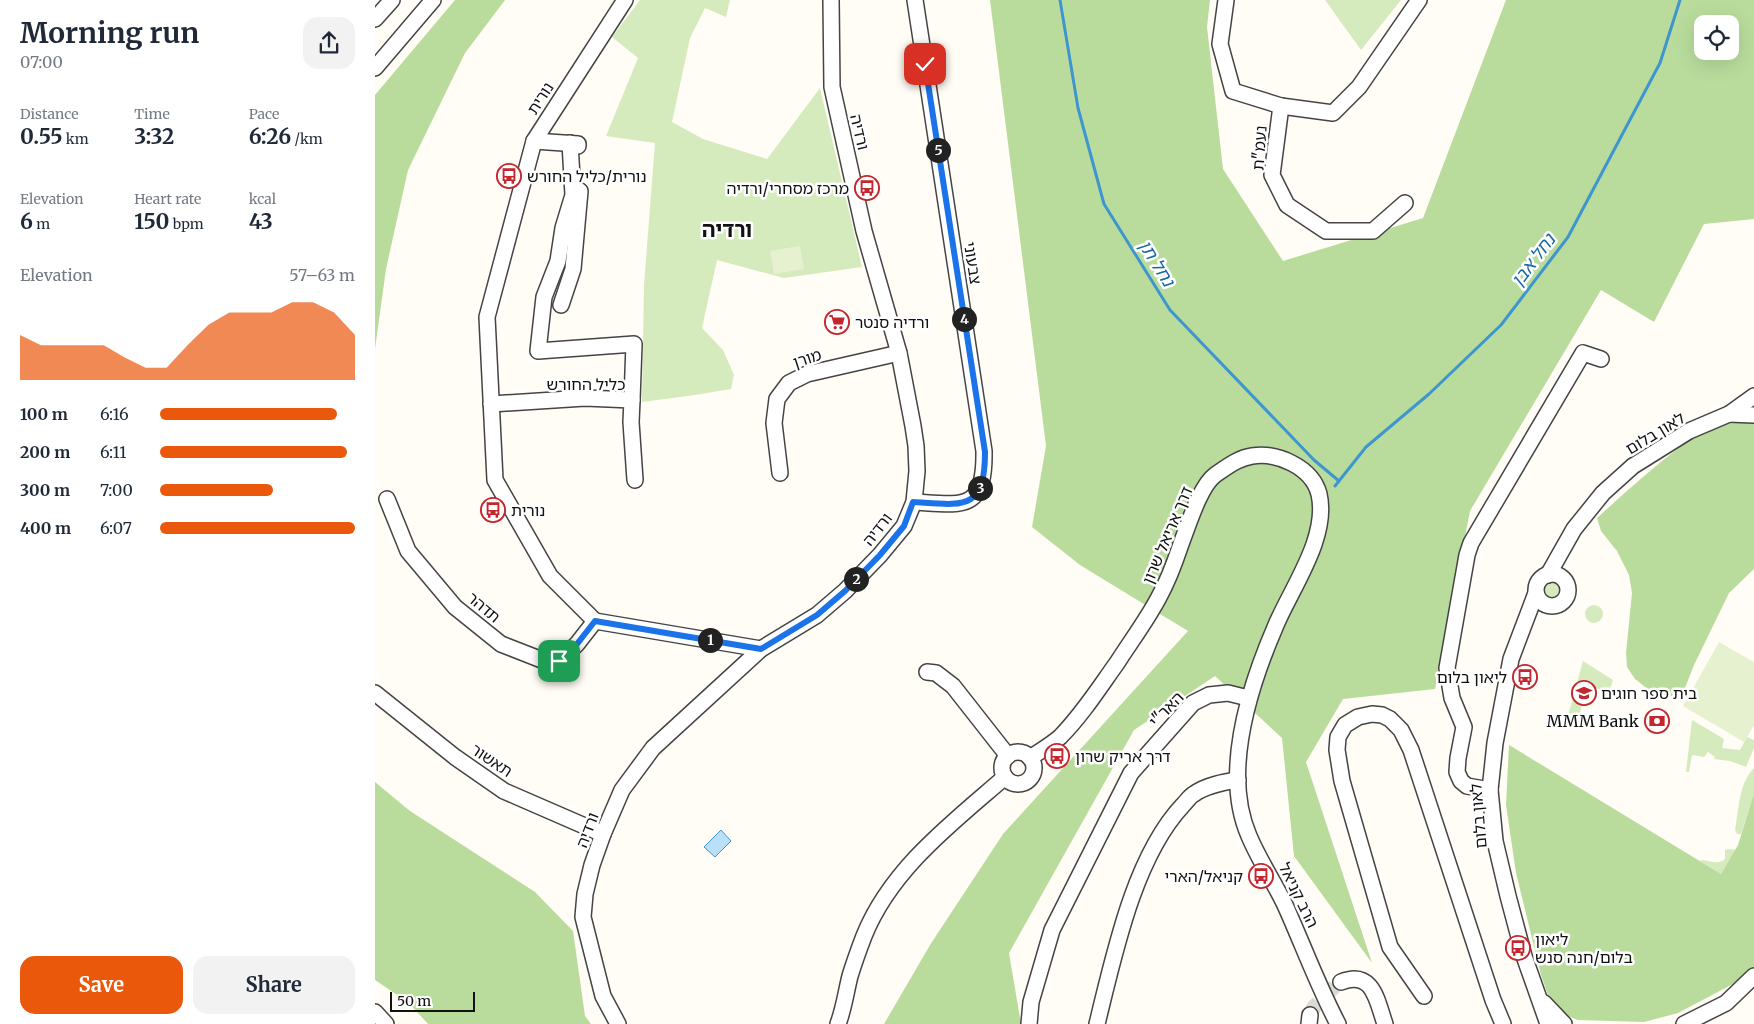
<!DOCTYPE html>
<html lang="en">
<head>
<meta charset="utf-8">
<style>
	body { margin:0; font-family:Merriweather,"Noto Sans Hebrew",serif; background:#f2f2f3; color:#1f2937; height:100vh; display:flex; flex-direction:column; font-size:19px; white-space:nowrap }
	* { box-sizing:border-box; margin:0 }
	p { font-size:16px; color:#747a83 }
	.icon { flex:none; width:28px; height:28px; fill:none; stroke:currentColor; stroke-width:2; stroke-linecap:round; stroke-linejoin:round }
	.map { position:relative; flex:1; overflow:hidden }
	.sheet { display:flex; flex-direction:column; background:#fff; width:375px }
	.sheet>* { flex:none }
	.tools { position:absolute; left:1319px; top:15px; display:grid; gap:10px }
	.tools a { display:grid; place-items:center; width:45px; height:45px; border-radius:10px; background:#fff; box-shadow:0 5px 20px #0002; font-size:25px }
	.scale { position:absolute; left:15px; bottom:12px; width:85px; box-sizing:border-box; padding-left:5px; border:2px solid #111; border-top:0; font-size:14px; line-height:18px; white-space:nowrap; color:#111; -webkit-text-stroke:4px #fff; paint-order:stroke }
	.pin { position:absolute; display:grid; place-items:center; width:42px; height:42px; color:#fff; margin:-21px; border-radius:10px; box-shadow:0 2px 8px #0006 }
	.km { position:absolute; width:25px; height:25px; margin:-12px; border-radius:50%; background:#222; color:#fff; font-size:14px; line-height:25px; text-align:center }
	.round { display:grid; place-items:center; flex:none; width:52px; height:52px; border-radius:15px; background:#f2f2f3 }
	.head { display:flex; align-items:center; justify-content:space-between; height:85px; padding:0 20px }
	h1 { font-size:28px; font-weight:700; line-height:38px }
	.metrics { display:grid; grid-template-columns:repeat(3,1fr); gap:8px; height:85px; padding:5px 20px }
	.metrics div { display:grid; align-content:center }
	.metrics b { font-size:21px; font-weight:700 }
	.metrics small { font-size:14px; font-weight:400 }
	.metrics p { font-size:14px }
	.chart { height:140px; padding:10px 20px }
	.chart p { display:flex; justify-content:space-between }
	.chart svg { width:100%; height:90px; margin-top:5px; fill:#ea580c; opacity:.7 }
	.cta { display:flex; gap:10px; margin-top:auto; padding:10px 20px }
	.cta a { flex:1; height:58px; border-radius:15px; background:#ea580c; color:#fff; font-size:20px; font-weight:700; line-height:58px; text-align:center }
	.cta a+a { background:#f2f2f3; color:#1f2937 }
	ul { padding:0 20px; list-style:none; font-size:16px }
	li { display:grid; grid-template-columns:80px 60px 1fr; align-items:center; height:38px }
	li i { height:12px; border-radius:6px; background:#ea580c }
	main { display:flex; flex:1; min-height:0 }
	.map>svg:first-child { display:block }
	.green { fill:#d5ebbd }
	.forest { fill:#b9dc9c; fill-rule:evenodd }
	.pitch { fill:#e6f2cf }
	.water { fill:#b9e0f7; stroke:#3f96cf }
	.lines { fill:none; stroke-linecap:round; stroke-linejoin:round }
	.stream { stroke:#3f96cf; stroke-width:3 }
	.minor-tunnel { stroke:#dbdad3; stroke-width:15; stroke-dasharray:15 8; stroke-linecap:butt }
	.minor-casing { stroke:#444; stroke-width:18 }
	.minor { stroke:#fff; stroke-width:15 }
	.route-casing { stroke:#fff; stroke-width:10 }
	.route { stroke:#1a73e8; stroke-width:6 }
	.labels { text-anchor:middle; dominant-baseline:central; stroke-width:5; stroke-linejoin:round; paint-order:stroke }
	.street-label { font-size:16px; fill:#111; stroke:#fff }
	.poi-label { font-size:16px; fill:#111; stroke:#fff; text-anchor:start }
	.water-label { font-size:18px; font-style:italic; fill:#1768a6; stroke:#fff }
	.district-label { font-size:21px; font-weight:bold; fill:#111; stroke:#fff }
</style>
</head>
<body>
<main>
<section class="sheet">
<div class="head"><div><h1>Morning run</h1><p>07:00</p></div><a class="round"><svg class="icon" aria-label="share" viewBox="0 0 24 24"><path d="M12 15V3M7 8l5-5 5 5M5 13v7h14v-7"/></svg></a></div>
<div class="metrics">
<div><p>Distance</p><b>0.55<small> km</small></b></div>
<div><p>Time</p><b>3:32</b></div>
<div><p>Pace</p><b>6:26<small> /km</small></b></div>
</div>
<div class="metrics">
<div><p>Elevation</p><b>6<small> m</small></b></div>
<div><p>Heart rate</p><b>150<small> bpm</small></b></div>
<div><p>kcal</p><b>43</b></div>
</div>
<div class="chart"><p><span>Elevation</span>57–63 m</p>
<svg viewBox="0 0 160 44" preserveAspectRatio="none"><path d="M0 44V22L10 27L20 27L30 27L40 27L50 33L60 38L70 38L80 27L90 17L100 11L110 11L120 11L130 6L140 6L150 11L160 22V44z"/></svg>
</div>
<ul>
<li><b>100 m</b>6:16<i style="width:91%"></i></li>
<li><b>200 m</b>6:11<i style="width:96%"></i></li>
<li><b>300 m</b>7:00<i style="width:58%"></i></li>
<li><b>400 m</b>6:07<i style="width:100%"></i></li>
</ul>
<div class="cta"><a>Save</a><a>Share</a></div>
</section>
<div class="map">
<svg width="1379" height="1024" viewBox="0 0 1379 1024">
	<rect width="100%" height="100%" fill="#fffdf5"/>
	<g class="green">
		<polygon points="265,0 355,0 351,17 330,8 315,38 297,122 328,139 392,159 445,88 487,267 409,278 342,260 327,328 348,350 359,375 356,389 320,395 267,402 269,285 280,143 231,136 263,58 237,37"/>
		<polygon points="950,0 1026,0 986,50"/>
		<circle cx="1177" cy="590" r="9"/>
		<circle cx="1219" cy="614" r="9"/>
		<polygon points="1208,661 1238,680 1233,695 1224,689 1210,686 1203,725 1192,720"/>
		<polygon points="1317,720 1349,739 1347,748 1365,750 1372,737 1379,740 1379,748 1371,767 1355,761 1339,759 1340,757 1333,752 1329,757 1317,755 1314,772 1311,772"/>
		<path d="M1379,768V793L1366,834H1362L1360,830L1361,824C1364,805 1365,782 1379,768Z"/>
		<path d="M1354,849L1361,850L1346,874L1325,861L1327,860C1335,861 1344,865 1350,859V850Z"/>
	</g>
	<g class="forest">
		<polygon points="80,0 130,0 90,53 33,170 11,269 0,349 0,95"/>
		<path d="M615,0H835L832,27L848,169L908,261L1048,218L1131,0H1379V219L1329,224L1279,322L1226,290L1095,511L1060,689L968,699L931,762L997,963L919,856L907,738L840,676L759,730L634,953L646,1024H509L555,945L628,834L813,631L705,565L657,527L671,446ZM1328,24H1355V51H1328Z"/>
		<path d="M1353,416L1379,418V569L1354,593L1319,665L1310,688L1288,701L1260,679L1252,667L1251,653L1257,593L1254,575L1242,551L1226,531L1222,518C1263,481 1305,442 1353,416Z"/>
		<polygon points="1134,745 1346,874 1363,845 1379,793 1379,968 1375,975 1303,1013 1269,1022 1203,1020 1193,1016 1185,1010 1173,995 1166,975 1141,873 1131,805"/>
		<polygon points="0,782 35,811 160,892 198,931 210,1016 216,1024 53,1024 34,1003 0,980"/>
	</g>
	<g class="pitch">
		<polygon points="425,246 429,269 399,274 395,251"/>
		<polygon points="1344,642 1379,662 1379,725 1369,742 1308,706"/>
	</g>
	<polygon class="water" points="346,830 356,841 340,857 329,847"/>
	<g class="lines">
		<g class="stream">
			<polyline points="685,0 703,108 729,204 795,310 939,460 964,481"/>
			<polyline points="960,486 991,447 1054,394 1126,325 1193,237 1285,63 1305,0"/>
		</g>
		<polyline class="minor-tunnel" points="935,1015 939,1007 962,984 966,982"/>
		<defs>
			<g id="minor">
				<polyline points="250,0 159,141 112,317 120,480 175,576 220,621 386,649"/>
				<polyline points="851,0 845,44 858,91 906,106 958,113 984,87 1044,0"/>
				<polyline points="0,19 17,0"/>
				<polyline points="0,68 58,0"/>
				<polyline points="906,106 897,175 912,205 951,231 998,231 1030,203"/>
				<polyline points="159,141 203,144 203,146"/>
				<polyline points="195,143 198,195 188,228 183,261 169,297 163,351 259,344 257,400"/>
				<polyline points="186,305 198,269 205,191"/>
				<polyline points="116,404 210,398 257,400 256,422 260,480"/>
				<polyline points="1354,414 1379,415"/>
				<polyline points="405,473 399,423 402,399 414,383 432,374 524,353"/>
				<polyline points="12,499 33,551 80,607 126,644 172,662 184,661 202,644 220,621"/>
				<path d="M539,502C588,505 610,512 609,451L540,0"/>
				<circle cx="1177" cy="590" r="16"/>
				<polyline points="1173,575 1199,529 1228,493 1258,466 1314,431 1354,414 1379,396"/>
				<polyline points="1161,593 1136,659 1120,743 1115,790 1120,841 1133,896 1149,956 1173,1024"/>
				<polyline points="552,672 561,673 578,686 633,756"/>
				<polyline points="0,693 80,757 129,791 228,834"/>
				<circle cx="643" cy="768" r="16"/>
				<path d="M655,758C665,751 676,745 685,737C707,715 724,688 742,663C756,641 772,620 784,597C793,581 800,562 806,544C813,526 825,486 840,475C852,467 863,458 877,456C902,452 937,467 944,494C954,537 917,587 901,625C875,685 846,772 874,836C884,860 899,882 910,905C928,945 943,986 963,1024"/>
				<polyline points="1115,790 1092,786 1086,781 1082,772 1083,758 1089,727 1077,698 1072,668 1092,555 1096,543 1208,353 1226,359"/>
				<path d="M966,982C998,969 1002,1001 1010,1024"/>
				<polyline points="1049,996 1015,947 967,781 962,750 963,737 970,725 983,717 997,714 1007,715 1015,719 1026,730 1036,750 1118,1000 1128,1024"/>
				<polyline points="1169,1003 1189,1024"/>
				<polyline points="0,1012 11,1024"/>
				<polyline points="243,1024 228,996 208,917 210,894 217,865 228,834 247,790 278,748 386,649 442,615 470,591 505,555 529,526 539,502 542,471 541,446 538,426 524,353 489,231 457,87 456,0"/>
				<path d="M463,1024C469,1008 471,992 475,976C479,963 484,949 489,936C516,869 577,823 630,777"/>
				<polyline points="654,1024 656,1002 677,930 756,773 818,703 834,695 853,693 873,698"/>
				<path d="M722,1024C739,955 759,857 808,805C812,801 815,796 819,794C831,785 849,782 863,780"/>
				<polyline points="934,1024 935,1015"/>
				<polyline points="1309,1024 1351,1003 1379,976"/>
			</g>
		</defs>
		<use href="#minor" class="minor-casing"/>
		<use href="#minor" class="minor"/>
	</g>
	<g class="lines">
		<defs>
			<path id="route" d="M184,661L202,644L220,621L386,649L442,615L470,591L505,555L529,526L538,502C588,505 610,512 610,452L550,64"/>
		</defs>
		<use href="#route" class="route-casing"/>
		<use href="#route" class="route"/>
	</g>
	<defs>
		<symbol id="bus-ring" viewBox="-11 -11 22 22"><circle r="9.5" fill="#fff" stroke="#c4262e" stroke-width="1.5"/><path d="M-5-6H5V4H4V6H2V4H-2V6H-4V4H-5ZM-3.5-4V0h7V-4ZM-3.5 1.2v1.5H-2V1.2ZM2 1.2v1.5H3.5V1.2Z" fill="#c4262e"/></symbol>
		<symbol id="supermarket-ring" viewBox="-11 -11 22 22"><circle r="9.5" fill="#fff" stroke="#c4262e" stroke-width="1.5"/><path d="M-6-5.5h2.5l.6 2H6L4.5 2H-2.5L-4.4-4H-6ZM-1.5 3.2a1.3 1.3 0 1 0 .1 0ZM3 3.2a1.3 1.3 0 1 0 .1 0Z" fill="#c4262e"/></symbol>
		<symbol id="school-ring" viewBox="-11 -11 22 22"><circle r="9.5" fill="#fff" stroke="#c4262e" stroke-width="1.5"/><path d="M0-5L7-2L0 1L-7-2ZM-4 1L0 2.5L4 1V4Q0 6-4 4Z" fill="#c4262e"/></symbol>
		<symbol id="bank-ring" viewBox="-11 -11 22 22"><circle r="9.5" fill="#fff" stroke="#c4262e" stroke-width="1.5"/><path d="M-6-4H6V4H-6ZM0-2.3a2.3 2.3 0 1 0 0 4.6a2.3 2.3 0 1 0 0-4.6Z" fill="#c4262e"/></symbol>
	</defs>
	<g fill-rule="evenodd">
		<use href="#bus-ring" x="120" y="162" width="28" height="28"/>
		<use href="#bus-ring" x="478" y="174" width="28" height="28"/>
		<use href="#supermarket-ring" x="448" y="308" width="28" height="28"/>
		<use href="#bus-ring" x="104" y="496" width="28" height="28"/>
		<use href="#bus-ring" x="1136" y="663" width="28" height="28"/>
		<use href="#school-ring" x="1195" y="679" width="28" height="28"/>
		<use href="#bank-ring" x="1268" y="707" width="28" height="28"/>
		<use href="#bus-ring" x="668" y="742" width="28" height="28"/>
		<use href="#bus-ring" x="872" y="862" width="28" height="28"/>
		<use href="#bus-ring" x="1129" y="934" width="28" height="28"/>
	</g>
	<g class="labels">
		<g class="street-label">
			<text transform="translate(165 98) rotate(-57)">נורית</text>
			<text transform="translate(485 132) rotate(77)">ורדיה</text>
			<text transform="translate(884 148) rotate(-86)">נעמ"ת</text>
			<text transform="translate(598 263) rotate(81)">צבעוני</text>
			<text transform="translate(432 358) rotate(-18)">מורן</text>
			<text x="211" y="384">כליל החורש</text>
			<text transform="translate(1280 433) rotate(-31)">לאון בלום</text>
			<text transform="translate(502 529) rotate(-52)">ורדיה</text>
			<text transform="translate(792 535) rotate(-67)">דרך אריאל שרון</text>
			<text transform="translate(109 607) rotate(40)">תדהר</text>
			<text transform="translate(791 709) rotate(-46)">האר"י</text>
			<text transform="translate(117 760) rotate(34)">תאשור</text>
			<text transform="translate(1103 816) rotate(-95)">לאון בלום</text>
			<text transform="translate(212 830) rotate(-69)">ורדיה</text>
			<text transform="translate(924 895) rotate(64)">הרב קניאל</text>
		</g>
		<g class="poi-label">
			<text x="152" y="176">נורית/כליל החורש</text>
			<text x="474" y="188" text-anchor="end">מרכז מסחרי/ורדיה</text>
			<text x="480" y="322">ורדיה סנטר</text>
			<text x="136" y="510">נורית</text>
			<text x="1132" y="677" text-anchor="end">ליאון בלום</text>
			<text x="1226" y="693">בית ספר חוגים</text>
			<text x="1264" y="721" text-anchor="end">MMM Bank</text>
			<text x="700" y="756">דרך אריק שרון</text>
			<text x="868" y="876" text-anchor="end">קניאל/הארי</text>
			<text x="1160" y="939">ליאון<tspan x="1160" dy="18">בלום/חנה סנש</tspan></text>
		</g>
		<g class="water-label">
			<text transform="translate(1158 260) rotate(-53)">נחל אבן</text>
			<text transform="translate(782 263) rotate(58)">נחל תן</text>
		</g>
		<g class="district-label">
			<text x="352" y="229">ורדיה</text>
		</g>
	</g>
</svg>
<div class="tools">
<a><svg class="icon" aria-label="locate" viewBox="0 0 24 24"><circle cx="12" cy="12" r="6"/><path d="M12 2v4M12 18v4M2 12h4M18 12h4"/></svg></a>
</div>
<div class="scale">50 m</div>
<div class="pin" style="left:184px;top:661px;background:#1e9e55"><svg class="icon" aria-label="arrive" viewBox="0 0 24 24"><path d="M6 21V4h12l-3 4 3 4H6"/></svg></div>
<div class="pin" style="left:550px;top:64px;background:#d93025"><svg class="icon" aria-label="check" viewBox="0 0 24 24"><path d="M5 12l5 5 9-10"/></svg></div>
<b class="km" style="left:335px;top:640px">1</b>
<b class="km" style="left:481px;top:579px">2</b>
<b class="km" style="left:605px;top:488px">3</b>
<b class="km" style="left:589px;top:319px">4</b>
<b class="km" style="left:563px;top:150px">5</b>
</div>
</main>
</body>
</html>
